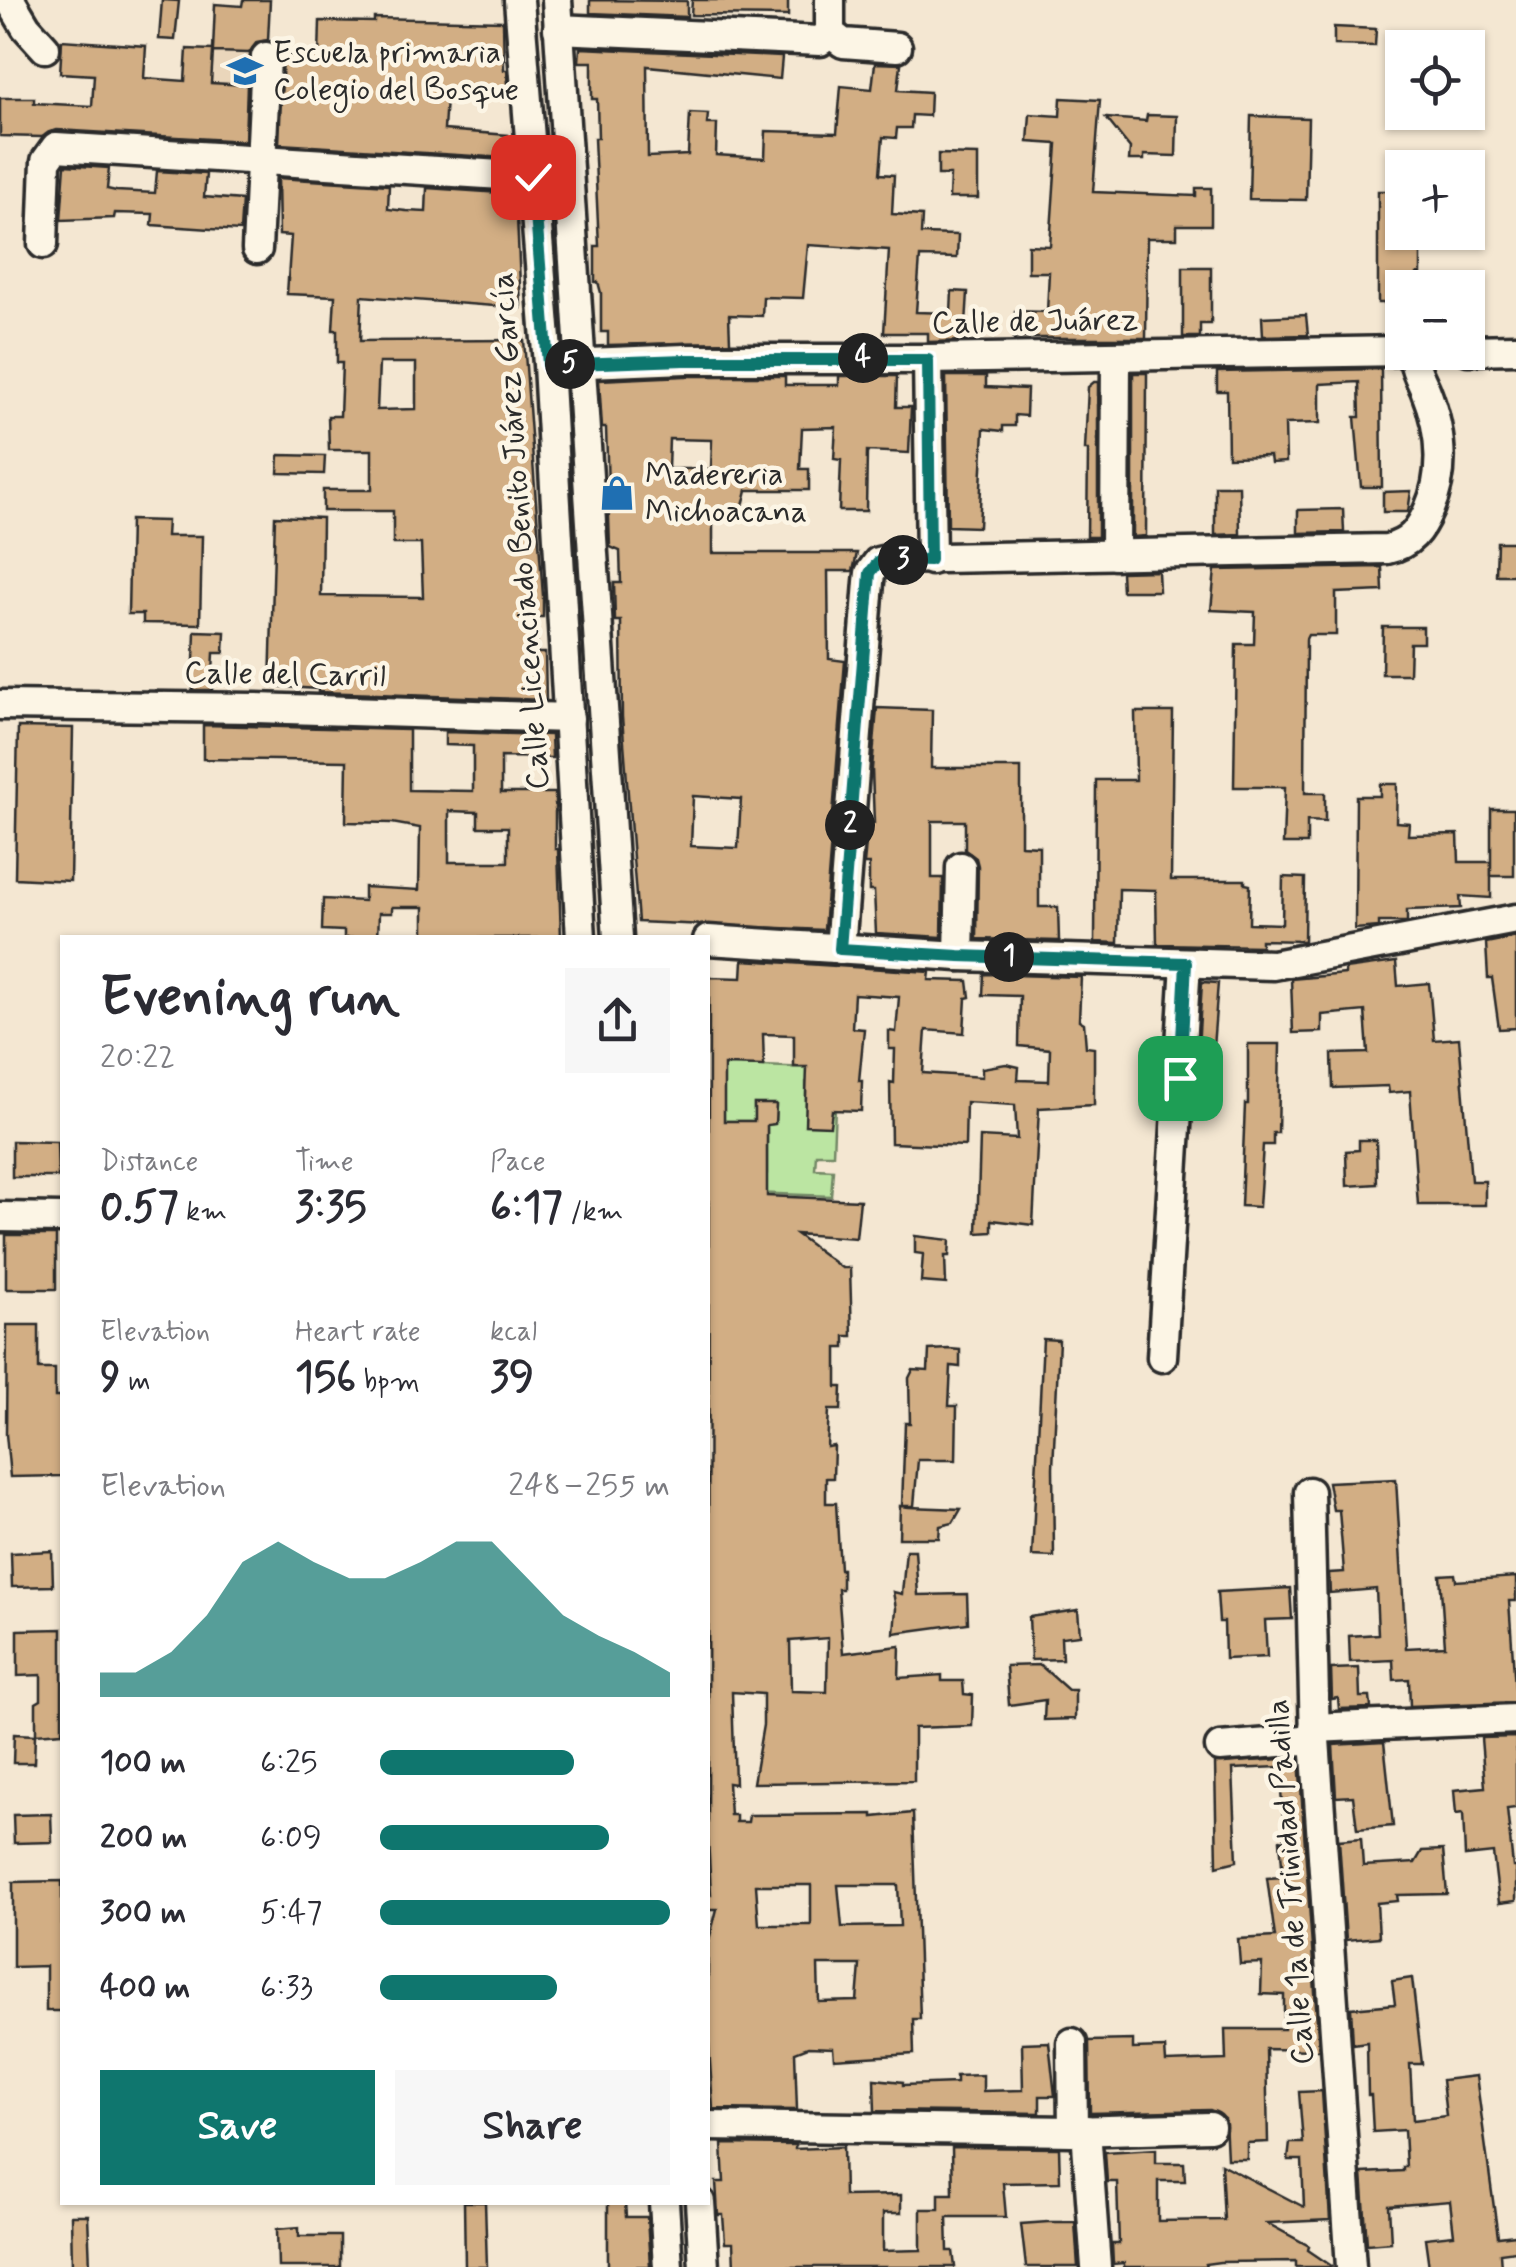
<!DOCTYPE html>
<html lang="en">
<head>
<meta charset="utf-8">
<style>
	body { margin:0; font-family:Mynerve,sans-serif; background:#f7f7f7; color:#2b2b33; height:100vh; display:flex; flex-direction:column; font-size:38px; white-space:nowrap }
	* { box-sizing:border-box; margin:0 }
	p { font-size:32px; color:#7c7c81 }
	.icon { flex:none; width:55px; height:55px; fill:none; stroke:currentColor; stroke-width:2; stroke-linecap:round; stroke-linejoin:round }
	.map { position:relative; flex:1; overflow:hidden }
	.panel { position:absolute; left:60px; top:935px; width:650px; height:1270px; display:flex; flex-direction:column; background:#fff; border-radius:0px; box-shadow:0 2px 8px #0004 }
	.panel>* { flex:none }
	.tools { position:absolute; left:1385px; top:30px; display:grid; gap:20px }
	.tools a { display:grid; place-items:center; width:100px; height:100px; border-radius:0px; background:#fff; box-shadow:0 2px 8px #0004; font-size:50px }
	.pin { position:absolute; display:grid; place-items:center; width:85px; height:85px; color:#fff; margin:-42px; border-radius:20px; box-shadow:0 5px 15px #0006 }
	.km { position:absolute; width:50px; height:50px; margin:-25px; border-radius:50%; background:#222; color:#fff; font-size:28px; line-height:50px; text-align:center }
	.round { display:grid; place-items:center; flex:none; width:105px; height:105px; border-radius:0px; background:#f7f7f7 }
	.summary { display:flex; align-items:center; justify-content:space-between; height:170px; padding:0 40px }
	h1 { font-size:55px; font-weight:800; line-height:75px }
	.metrics { display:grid; grid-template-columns:repeat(3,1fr); gap:15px; height:170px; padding:10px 40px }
	.metrics div { display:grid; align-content:center }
	.metrics b { font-size:42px; font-weight:800 }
	.metrics small { font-size:28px; font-weight:400 }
	.metrics p { font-size:28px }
	.chart { height:280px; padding:20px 40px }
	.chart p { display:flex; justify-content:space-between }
	.chart svg { width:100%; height:180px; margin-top:10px; fill:#0f766e; opacity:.7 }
	.action { display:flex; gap:20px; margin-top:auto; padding:20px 40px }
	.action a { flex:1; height:115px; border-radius:0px; background:#0f766e; color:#fff; font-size:40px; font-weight:800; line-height:115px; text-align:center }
	.action a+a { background:#f7f7f7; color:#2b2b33 }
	ul { padding:0 40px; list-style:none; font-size:32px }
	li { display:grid; grid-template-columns:160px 120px 1fr; align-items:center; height:75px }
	li i { height:25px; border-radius:12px; background:#0f766e }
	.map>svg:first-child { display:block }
	.built { fill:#ead6bb }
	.green { fill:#bbe5a2; stroke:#738866; stroke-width:2.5 }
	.building { fill:#d2ae84; stroke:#2b2b2b; stroke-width:2.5; fill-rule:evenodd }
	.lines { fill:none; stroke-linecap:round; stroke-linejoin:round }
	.minor-casing { stroke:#2b2b2b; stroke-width:35 }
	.minor { stroke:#fcf5e5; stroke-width:28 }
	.route-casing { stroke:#fff; stroke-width:20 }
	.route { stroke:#0f766e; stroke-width:12 }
	.labels { text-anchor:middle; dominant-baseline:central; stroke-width:9; stroke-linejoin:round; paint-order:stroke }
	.poi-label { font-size:32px; fill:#2b2b2b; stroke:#fcf5e5; text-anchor:start }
	.street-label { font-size:32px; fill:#2b2b2b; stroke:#fcf5e5 }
</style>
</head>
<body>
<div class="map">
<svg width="1516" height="2267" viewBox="0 0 1516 2267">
	<rect width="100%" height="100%" fill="#f4e7d2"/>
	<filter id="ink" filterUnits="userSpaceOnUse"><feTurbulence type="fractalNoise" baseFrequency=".01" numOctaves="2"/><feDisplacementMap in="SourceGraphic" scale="20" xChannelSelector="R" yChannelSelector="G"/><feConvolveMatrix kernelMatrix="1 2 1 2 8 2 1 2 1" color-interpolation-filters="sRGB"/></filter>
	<g filter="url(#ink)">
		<polygon class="built" points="214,51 258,53 256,85 211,82"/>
		<polygon class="green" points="723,1050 741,1065 833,1069 806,1082 806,1105 835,1107 833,1154 816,1154 815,1169 833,1170 831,1196 748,1193 767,1174 767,1125 775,1124 776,1105 754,1104 754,1125 750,1121 724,1121"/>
		<g class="building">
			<polygon points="162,0 179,1 175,40 159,39"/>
			<polygon points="243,0 270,0 268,40 257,42 249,53 213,52 211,83 247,85 245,141 57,130 42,137 0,136 0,98 34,98 34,103 92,106 94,75 60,73 62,40 146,46 144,78 185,81 187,49 213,50 215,4 242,6"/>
			<polygon points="590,0 687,1 687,17 590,13"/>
			<polygon points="692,0 788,0 788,16 691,15"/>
			<polygon points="374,18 503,21 504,70 507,70 509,99 446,97 444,130 508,135 506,158 279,144 283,55 319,57 320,21 374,22"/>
			<polygon points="1334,27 1376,29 1375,46 1334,45"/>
			<polygon points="580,48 782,57 780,79 647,66 648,157 688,155 690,113 708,114 707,124 717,124 716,155 765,158 766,131 837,133 841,86 872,89 875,63 901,64 898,90 930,92 929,116 912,115 911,128 897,128 896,138 883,137 880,174 894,175 892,214 922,216 921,234 958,235 957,258 920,257 916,312 951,313 952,291 968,292 965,341 928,342 928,333 884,333 889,250 808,245 803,298 763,297 762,316 729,315 730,342 608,345 608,332 601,332 601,293 598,282 595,282 595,246 599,246 594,138 598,138 597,99 592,99 592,62 579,62"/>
			<polygon points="1061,98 1100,100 1093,192 1196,196 1196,188 1211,188 1211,225 1177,225 1177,238 1147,238 1146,338 1014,338 1015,311 1047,312 1049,272 1028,272 1028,245 1050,246 1057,144 1028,142 1030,114 1060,116"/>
			<polygon points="1147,115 1177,116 1176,156 1144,155 1144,160 1129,160 1130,148 1106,118 1146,121"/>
			<polygon points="1251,116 1308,118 1306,200 1249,199"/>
			<polygon points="938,154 978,155 978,198 949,198 950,175 938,175"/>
			<polygon points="65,165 109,168 107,189 116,191 155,193 157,171 206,174 204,197 242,200 240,231 152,225 153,214 115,213 114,218 61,220"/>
			<path d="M278,178L389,185L388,209L406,211L426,212L427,188L516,194L521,308L362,296L360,341L524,340L543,596V617H537V653H545L546,700L318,692V689L270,686L275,516L322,518L321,596L423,597L421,544H393V511H323V490H372V450H329L328,416H340L342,363H337V330H333L335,296L287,294L291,236L279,235ZM379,363H416V409L377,410Z"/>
			<polygon points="1378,191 1402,191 1402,245 1421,245 1421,274 1417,274 1417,288 1402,288 1402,303 1378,303"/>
			<polygon points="1183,267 1211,267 1211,324 1200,324 1200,337 1183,337"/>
			<polygon points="1306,315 1308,335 1263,336 1262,317"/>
			<polygon points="1381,369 1382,487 1361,487 1355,417 1360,417 1359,382 1320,384 1320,423 1285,424 1286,462 1271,463 1270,456 1228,457 1227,391 1217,391 1217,372"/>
			<polygon points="1133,373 1147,373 1146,536 1133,537"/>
			<path d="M685,376H785V385H839V376H897L896,407H911L909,453L867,451L866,511H839L841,460L834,459L836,427L802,428L800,469H809V490H747L742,510H713V553H857L853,571H828L829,659L845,661L824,930L638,922L622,717L621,621H615L614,583H621L620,551L610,547L606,428H602L599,380ZM669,439L712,440L711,469H668ZM693,796L741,799L738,848L691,846Z"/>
			<polygon points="946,376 986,376 986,387 1027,389 1026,416 1015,415 1015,426 1003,426 1003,431 984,429 979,527 948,526"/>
			<polygon points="1094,382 1098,382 1098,537 1087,537 1088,450 1085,450 1088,387"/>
			<polygon points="279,455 325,456 324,474 278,473"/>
			<polygon points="1215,486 1239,486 1240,534 1215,535"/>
			<polygon points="1411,491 1408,512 1383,512 1383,492"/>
			<polygon points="1343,509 1344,532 1298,533 1298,510"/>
			<polygon points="130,520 167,521 166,536 202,536 200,624 143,623 143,614 128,614"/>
			<polygon points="1497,542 1516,542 1516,575 1496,575"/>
			<polygon points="1382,567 1383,591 1336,593 1336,635 1308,635 1306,639 1305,793 1325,793 1325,822 1307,821 1307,844 1283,844 1285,787 1234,787 1236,644 1254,644 1255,612 1211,610 1215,570"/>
			<polygon points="1158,571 1159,591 1122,591 1121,572"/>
			<polygon points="1383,627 1423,627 1423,643 1410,643 1409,674 1382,674"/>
			<polygon points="195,631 225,632 224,653 214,653 212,690 193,690"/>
			<polygon points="877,708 932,710 931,768 1021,768 1021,845 1039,846 1039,907 1058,907 1059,941 977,939 978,866 976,858 965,850 965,821 932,821 932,878 943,878 942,937 876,933 874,891 869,891 869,864 864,864 868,823 874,823 872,769"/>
			<polygon points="1135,712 1173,712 1171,880 1245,880 1245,884 1250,885 1249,923 1282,924 1283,877 1305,878 1304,941 1261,940 1261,946 1157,944 1156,890 1119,889 1118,943 1095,942 1096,780 1136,780"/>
			<path d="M203,725L409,730V790L473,791V746L445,745V732L551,735L552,758L501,757V793H555V849H558L561,938H424V907H392V913H379L378,938H344V931L322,930L323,899L364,901V887L419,890L420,828L392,823L346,822L347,761L203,759ZM449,811L478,812V827H508V862H449Z"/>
			<polygon points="18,727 73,728 70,881 15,878"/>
			<polygon points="1380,784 1397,784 1396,822 1409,823 1408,835 1458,834 1459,862 1491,862 1491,898 1460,896 1461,908 1407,910 1407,922 1379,922 1379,927 1355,929 1356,796 1380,796"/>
			<rect x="1491" y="809" width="23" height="67"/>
			<polygon points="1516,937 1516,1028 1499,1029 1492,978 1488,978 1486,943"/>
			<path d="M743,960L930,972L929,980L968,981L970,997L966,998L964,1033L926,1030L923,1073L982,1077V1068L1006,1064L1019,1067L1018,1080L1049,1081L1050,1049L1019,1046L1020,996L983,995L984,974L1081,977L1079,1020L1084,1023L1086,1047L1094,1048V1105L1039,1108L1033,1225L992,1220V1232L977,1233L980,1137L1017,1139L1015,1105L966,1102L965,1146L891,1143L890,1082L894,1083L895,1049H889V1031L896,1032L899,997L854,994L852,1028L864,1029L859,1081H862L861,1111L832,1110L830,1126L805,1125L807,1067H794V1035L763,1034L764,1066L724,1065V1121H754V1104H776L775,1124L767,1125V1196L860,1200L856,1238L796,1234L842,1268H850L852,1336H845V1348H837V1387H842L841,1410H829L827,1447L834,1446L833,1478H826V1503H836L840,1569H842V1589H838L843,1653L900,1646L899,1678L942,1675V1681H963L964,1694L973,1695L972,1726L914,1728V1781L753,1783L763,1725V1694L732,1692L735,1784L728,1783L730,1815H736V1822H748L749,1815L873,1814V1817L913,1813L920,2019H913L914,2054L834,2059L833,2048L808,2047L795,2052L797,2110L713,2109L708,2031V1944L717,1909H708V1894H711L708,1838L709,977L742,978ZM828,1638L827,1692L791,1691L790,1641ZM756,1885H811V1925H759ZM838,1885H898L900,1926L842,1927ZM818,1965H860L857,2001L819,2002Z"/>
			<polygon points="1396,962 1398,986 1429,983 1434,1040 1459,1038 1471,1181 1485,1181 1485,1205 1418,1205 1410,1091 1389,1093 1388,1086 1333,1088 1332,1054 1368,1053 1365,1011 1322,1015 1322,1032 1293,1033 1291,979 1345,974 1345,969"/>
			<polygon points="1202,982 1218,983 1209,1099 1195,1098"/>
			<polygon points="1248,1044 1280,1044 1278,1133 1273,1133 1273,1145 1263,1145 1259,1207 1241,1206 1245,1104 1248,1104"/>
			<polygon points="1359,1140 1376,1140 1377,1184 1347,1186 1346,1151 1359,1150"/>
			<polygon points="12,1141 57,1142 58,1177 12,1177"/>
			<rect x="6" y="1235" width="50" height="54"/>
			<polygon points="915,1236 950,1240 949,1256 945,1256 946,1284 921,1282 923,1254 915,1253"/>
			<polygon points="7,1325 39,1325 39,1369 55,1369 55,1397 62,1397 62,1476 10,1477 6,1434"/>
			<polygon points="1043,1339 1059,1340 1053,1468 1054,1557 1032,1556"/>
			<polygon points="949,1349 960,1350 960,1367 951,1366 949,1406 957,1406 956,1460 918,1460 914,1506 902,1506 905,1423 910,1423 909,1378 913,1370 928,1371 929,1350"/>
			<polygon points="1396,1479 1406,1648 1445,1646 1440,1575 1455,1574 1456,1581 1516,1577 1516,1601 1509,1601 1516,1702 1410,1706 1409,1679 1394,1680 1393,1660 1350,1662 1349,1636 1378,1634 1376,1589 1330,1593 1329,1573 1344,1572 1339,1510 1333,1510 1328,1482"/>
			<polygon points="900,1506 909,1507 961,1509 953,1523 940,1526 939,1538 899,1538"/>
			<polygon points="906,1550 915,1550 918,1595 967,1594 968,1623 894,1633 896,1608 893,1592 902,1594"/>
			<polygon points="52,1551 53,1586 12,1587 11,1553"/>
			<polygon points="1290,1588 1292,1619 1265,1620 1267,1657 1225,1659 1224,1622 1219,1622 1217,1592"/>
			<polygon points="1078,1610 1080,1635 1061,1637 1062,1659 1031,1660 1029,1617"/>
			<polygon points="62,1629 62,1732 36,1734 36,1703 41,1700 41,1675 18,1676 18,1630"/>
			<polygon points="1040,1665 1068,1690 1075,1690 1075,1719 1044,1720 1045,1700 1009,1705 1006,1666"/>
			<polygon points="1359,1668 1360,1697 1370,1697 1371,1708 1339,1709 1338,1698 1332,1699 1331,1669"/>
			<polygon points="14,1734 35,1735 34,1763 13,1763"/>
			<polygon points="1516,1737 1516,1808 1507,1809 1513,1867 1516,1867 1516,1901 1499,1903 1493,1853 1465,1856 1463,1813 1456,1814 1454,1790 1485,1787 1481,1738"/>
			<polygon points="1384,1742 1393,1826 1357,1829 1353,1796 1336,1797 1333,1745"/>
			<polygon points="1299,1758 1319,2050 1266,2049 1268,2142 1247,2143 1247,2159 1227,2159 1225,2119 1210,2110 1090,2113 1089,2041 1133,2040 1133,2049 1165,2048 1166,2062 1226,2060 1225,2029 1284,2029 1284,1995 1261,1994 1262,1963 1240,1964 1238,1939 1275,1937 1267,1878 1283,1877 1280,1840 1285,1841 1279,1767 1233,1769 1237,1861 1217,1866 1215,1763"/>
			<polygon points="51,1814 52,1842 14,1843 13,1815"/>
			<polygon points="1361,1838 1363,1866 1415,1863 1422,1851 1443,1850 1447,1894 1397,1895 1398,1901 1377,1903 1379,1937 1346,1940 1339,1840"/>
			<polygon points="62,1881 62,2011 46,2011 46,1966 13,1967 13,1882"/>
			<polygon points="1412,1978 1422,2064 1410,2064 1413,2120 1446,2116 1442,2080 1476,2076 1498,2237 1516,2235 1516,2251 1500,2253 1501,2267 1429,2267 1425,2238 1454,2235 1450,2201 1389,2206 1391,2242 1367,2244 1362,2173 1403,2171 1403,2167 1406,2167 1404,2130 1373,2132 1371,2095 1368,2095 1367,2042 1353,2044 1351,2008 1395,2004 1392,1981"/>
			<polygon points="1049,2042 1055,2096 1040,2096 1040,2113 875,2111 874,2079 903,2082 903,2085 956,2083 956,2076 983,2075 983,2091 1023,2090 1022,2043"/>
			<polygon points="1322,2091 1330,2220 1267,2223 1309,2246 1308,2250 1333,2267 1296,2267 1296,2261 1220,2262 1205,2264 1206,2267 1124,2267 1124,2263 1113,2264 1112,2244 1119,2244 1117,2182 1107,2182 1105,2152 1156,2149 1156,2163 1184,2163 1185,2181 1158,2181 1158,2221 1224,2220 1221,2164 1304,2207 1302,2160 1288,2160 1290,2143 1303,2143 1299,2092"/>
			<polygon points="722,2144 795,2145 795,2149 843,2147 844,2196 901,2195 901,2213 883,2213 883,2251 921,2250 921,2209 939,2209 939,2194 953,2194 952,2147 1059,2148 1060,2182 1003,2183 1006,2217 947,2217 948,2251 953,2251 955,2267 734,2267 733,2243 725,2243 723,2215 718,2215 717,2198 716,2182 724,2182"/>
			<polygon points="464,2202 485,2202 487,2267 465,2267"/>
			<polygon points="608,2202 625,2202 626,2217 647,2217 650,2266 608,2267"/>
			<polygon points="71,2215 88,2215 90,2267 72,2267"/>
			<polygon points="1048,2222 1075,2222 1078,2267 1026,2267 1021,2224"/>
			<polygon points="299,2227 299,2236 340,2236 340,2267 278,2267 277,2229"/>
		</g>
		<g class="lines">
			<defs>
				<g id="minor">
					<polyline points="10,0 26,27 45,48"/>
					<polyline points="519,0 548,365 581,938"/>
					<polyline points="557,0 618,938"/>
					<polyline points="558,29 820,41 830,33 830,0"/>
					<polyline points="830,33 843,43 897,47"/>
					<polyline points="43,244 46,161 56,147 533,177"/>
					<polyline points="257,249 266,57"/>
					<polyline points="1468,350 1516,349"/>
					<polyline points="928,359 931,560"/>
					<polyline points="564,364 685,359 928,359 1402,351"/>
					<polyline points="1115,555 1116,356"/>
					<polyline points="0,705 256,708 569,718"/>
					<polyline points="708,940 959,956 1273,965 1516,919"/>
					<path d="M840,949L869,582L870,573L878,562L891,559L1387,549C1410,544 1420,530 1429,509C1446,470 1441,429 1425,389C1419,376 1414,367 1413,352"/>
					<polyline points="959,956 961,867"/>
					<polyline points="0,1217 62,1218"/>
					<polyline points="1162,1357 1186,963"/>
					<polyline points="1309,1492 1315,1739 1351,2267"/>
					<polyline points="1314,1728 1516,1719"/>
					<polyline points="1220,1747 1315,1739"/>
					<polyline points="1072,2043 1073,2131"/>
					<polyline points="708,2126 1073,2131 1210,2127"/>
					<polyline points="1086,2130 1096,2267"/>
					<polyline points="664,2202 668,2267"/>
					<polyline points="700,2202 704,2267"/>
				</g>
			</defs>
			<use href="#minor" class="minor-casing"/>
			<use href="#minor" class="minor"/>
		</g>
	</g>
	<g class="lines" filter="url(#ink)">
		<defs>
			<polyline id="route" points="533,177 548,365 684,360 928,360 930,560 891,559 878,562 870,573 840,949 959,956 1186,963 1180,1078"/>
		</defs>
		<use href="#route" class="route-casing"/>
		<use href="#route" class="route"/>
	</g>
	<defs>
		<symbol id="school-bare" viewBox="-9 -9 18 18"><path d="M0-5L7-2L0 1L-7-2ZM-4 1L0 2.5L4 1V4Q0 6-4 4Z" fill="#1f6fb2" stroke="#fcf5e5" stroke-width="2.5" paint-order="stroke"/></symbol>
		<symbol id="shop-bare" viewBox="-9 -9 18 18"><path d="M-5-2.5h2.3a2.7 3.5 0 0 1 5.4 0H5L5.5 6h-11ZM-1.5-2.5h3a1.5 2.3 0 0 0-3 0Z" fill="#1f6fb2" stroke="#fcf5e5" stroke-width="2.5" paint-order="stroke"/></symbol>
	</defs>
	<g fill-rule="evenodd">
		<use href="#school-bare" x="220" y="46" width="50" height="50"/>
		<use href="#shop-bare" x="592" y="468" width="50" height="50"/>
	</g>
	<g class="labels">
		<g class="poi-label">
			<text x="273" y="53">Escuela primaria<tspan x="273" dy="37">Colegio del Bosque</tspan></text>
			<text x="645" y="475">Madereria<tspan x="645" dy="37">Michoacana</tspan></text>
		</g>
		<g class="street-label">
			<text transform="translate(1035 322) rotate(-1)">Calle de Juárez</text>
			<text transform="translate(521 531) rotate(-94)">Calle Licenciado Benito Juárez García</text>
			<text transform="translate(285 675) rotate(1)">Calle del Carril</text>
			<text transform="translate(1291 1882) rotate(-94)">Calle 1a de Trinidad Padilla</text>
		</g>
	</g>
</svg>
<div class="tools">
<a><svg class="icon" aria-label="locate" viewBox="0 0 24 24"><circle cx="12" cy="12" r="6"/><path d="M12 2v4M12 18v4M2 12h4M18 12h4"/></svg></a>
<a>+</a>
<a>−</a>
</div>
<div class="pin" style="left:1180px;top:1078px;background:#1e9e55"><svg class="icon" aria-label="arrive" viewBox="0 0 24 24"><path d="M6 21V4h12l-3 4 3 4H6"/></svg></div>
<div class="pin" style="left:533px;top:177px;background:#d93025"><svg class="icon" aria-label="check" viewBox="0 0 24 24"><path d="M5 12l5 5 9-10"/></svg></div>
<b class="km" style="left:1009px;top:957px">1</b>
<b class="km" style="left:850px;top:825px">2</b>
<b class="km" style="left:903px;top:560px">3</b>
<b class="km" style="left:863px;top:358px">4</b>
<b class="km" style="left:570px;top:364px">5</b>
<section class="panel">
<div class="summary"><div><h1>Evening run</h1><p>20:22</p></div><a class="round"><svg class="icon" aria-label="share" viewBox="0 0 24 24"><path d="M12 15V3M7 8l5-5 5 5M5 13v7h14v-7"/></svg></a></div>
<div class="metrics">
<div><p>Distance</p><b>0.57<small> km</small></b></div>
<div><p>Time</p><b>3:35</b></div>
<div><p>Pace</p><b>6:17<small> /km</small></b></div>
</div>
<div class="metrics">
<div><p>Elevation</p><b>9<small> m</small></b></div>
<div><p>Heart rate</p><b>156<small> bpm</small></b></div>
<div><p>kcal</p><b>39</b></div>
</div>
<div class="chart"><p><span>Elevation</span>248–255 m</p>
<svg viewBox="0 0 160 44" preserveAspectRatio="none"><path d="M0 44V38L10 38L20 33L30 24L40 11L50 6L60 11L70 15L80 15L90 11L100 6L110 6L120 15L130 24L140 29L150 33L160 38V44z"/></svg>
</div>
<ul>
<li><b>100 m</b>6:25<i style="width:67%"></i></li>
<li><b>200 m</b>6:09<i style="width:79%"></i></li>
<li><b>300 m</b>5:47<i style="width:100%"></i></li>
<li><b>400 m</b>6:33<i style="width:61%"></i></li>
</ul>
<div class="action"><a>Save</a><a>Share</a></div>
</section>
</div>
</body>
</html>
